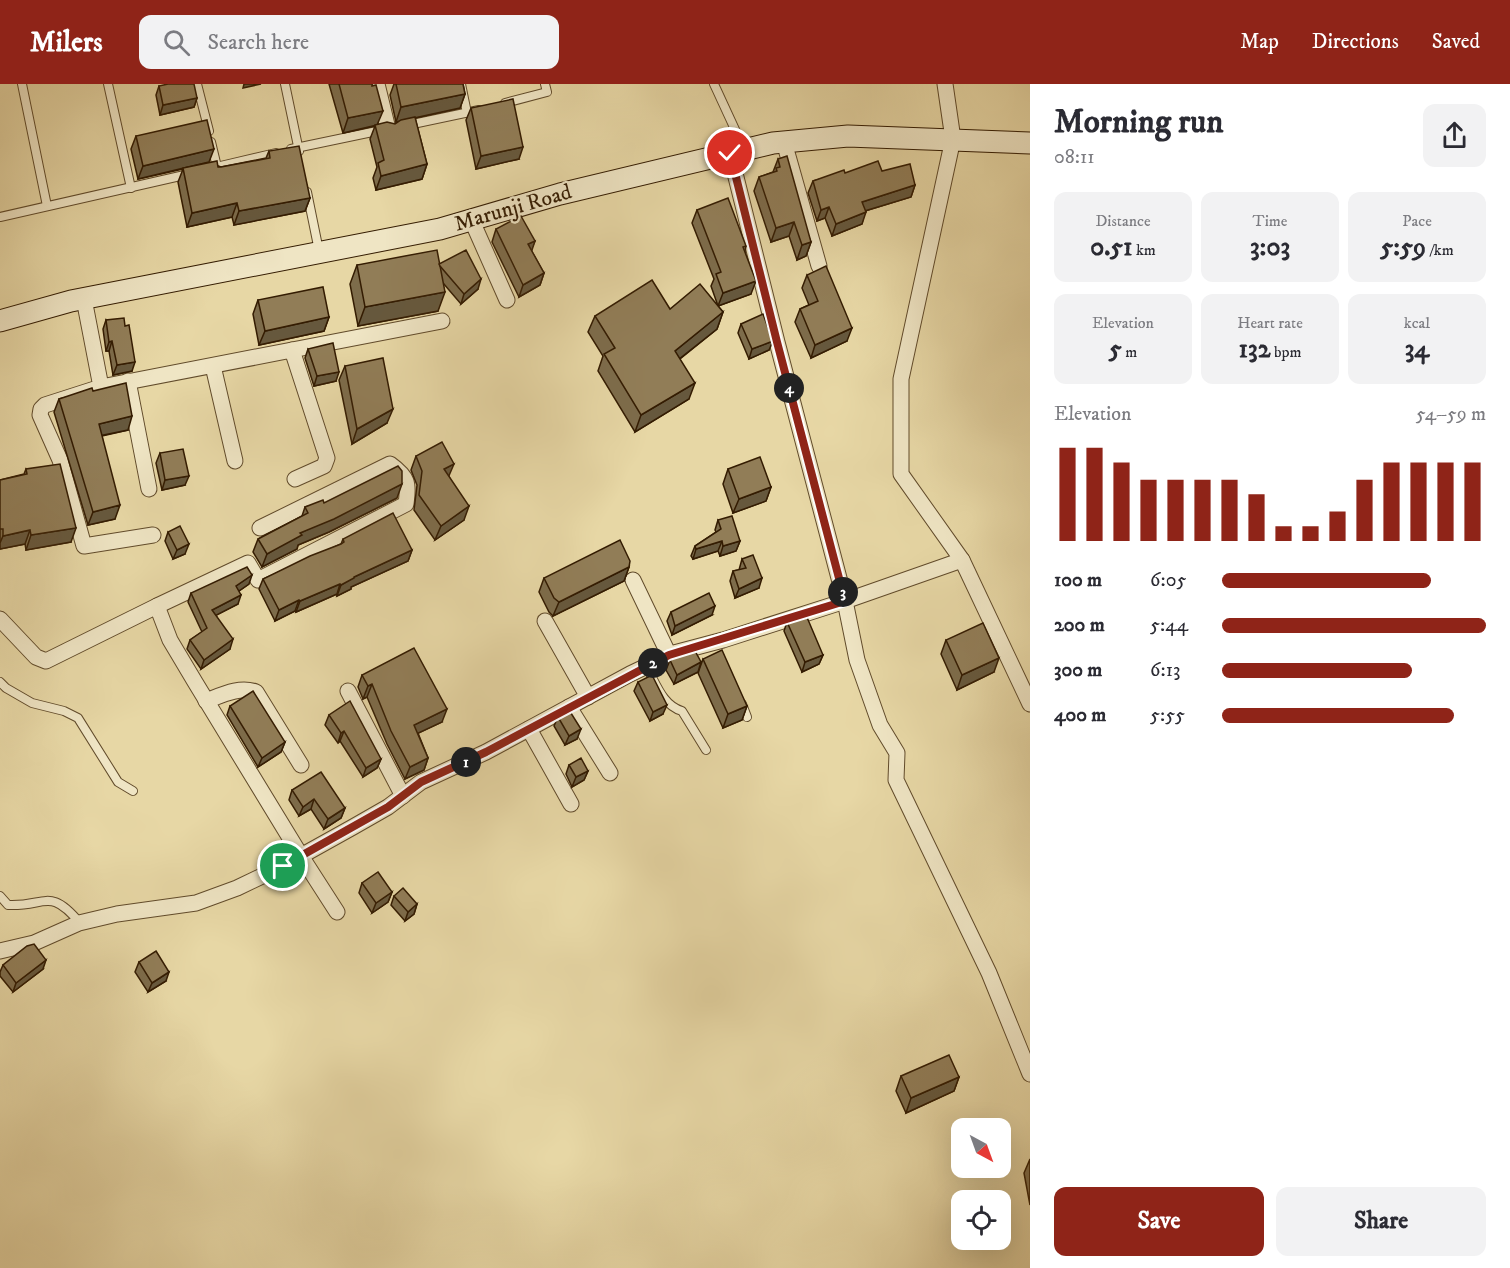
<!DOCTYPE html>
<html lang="en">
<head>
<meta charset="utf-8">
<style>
	body { margin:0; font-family:"IM FELL DW Pica",serif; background:#f2f2f3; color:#2b2b33; height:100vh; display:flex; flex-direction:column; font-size:22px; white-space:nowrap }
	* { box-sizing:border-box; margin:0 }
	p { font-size:20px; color:#7c7c81 }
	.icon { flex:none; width:33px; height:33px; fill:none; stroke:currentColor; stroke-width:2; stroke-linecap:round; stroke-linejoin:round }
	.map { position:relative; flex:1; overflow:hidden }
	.side { display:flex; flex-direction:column; background:#fff; width:480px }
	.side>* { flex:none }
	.needle { width:39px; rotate:139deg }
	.buttons { position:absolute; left:951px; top:1034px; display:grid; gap:12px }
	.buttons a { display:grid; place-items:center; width:60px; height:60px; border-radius:12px; background:#fff; box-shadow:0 6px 24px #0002; font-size:30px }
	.pin { position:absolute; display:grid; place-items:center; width:51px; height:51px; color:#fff; margin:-26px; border:3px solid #fff; border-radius:50%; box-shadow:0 2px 6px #0007 }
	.km { position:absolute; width:30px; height:30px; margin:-15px; border-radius:50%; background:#222; color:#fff; font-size:16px; line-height:30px; text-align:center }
	.round { display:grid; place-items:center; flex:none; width:63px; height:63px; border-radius:12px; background:#f2f2f3 }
	.head { display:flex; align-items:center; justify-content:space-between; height:102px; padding:0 24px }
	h1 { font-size:33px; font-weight:700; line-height:45px }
	.stats { display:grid; grid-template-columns:repeat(3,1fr); gap:9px; height:102px; padding:6px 24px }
	.stats div { display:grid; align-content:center; border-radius:12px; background:#f2f2f3; text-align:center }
	.stats b { font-size:26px; font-weight:700 }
	.stats small { font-size:16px; font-weight:400 }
	.stats p { font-size:16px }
	.chart { height:168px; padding:12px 24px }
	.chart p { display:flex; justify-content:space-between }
	.chart svg { width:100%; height:108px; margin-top:6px; stroke:#8f2418; stroke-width:6 }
	.action { display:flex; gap:12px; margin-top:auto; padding:12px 24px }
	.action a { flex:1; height:69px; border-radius:12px; background:#8f2418; color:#fff; font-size:24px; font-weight:700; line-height:69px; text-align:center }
	.action a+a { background:#f2f2f3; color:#2b2b33 }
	ul { padding:0 24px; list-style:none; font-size:20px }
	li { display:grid; grid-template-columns:96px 72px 1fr; align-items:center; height:45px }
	li i { height:15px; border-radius:8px; background:#8f2418 }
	header { display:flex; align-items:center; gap:36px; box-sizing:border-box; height:84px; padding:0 30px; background:#8f2418; color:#fff }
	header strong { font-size:28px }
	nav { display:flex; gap:33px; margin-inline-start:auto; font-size:21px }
	.search { width:420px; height:54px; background:#f2f2f3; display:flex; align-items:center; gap:15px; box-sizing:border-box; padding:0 21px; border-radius:12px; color:#7c7c81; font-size:22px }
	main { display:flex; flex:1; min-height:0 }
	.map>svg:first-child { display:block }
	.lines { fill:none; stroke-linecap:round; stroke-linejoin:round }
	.lane-casing { stroke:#614b2b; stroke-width:10 }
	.street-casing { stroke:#614b2b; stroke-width:17 }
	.secondary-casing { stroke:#341c02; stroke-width:23 }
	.lane { stroke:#efe5c4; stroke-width:8 }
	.street { stroke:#efe5c4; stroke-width:15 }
	.secondary { stroke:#efe5c4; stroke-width:21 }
	.wall { fill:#7d6c4b; stroke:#341c02; stroke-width:1.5 }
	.shaded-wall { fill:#66583d; stroke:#341c02; stroke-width:1.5 }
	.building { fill:#917d57; stroke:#341c02; stroke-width:1.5 }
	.route-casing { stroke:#fff; stroke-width:12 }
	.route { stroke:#8f2418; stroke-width:8 }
	.labels { text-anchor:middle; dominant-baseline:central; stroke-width:4.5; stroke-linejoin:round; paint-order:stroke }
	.street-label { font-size:22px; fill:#341c02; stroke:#efe5c4 }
</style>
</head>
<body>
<header>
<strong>Milers</strong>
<div class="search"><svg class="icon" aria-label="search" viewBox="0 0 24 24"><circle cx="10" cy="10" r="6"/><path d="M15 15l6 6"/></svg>Search here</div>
<nav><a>Map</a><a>Directions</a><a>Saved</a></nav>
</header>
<main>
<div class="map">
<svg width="1030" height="1184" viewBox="0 0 1030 1184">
	<rect width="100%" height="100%" fill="#e7d7a5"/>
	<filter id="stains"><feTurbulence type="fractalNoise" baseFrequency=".00333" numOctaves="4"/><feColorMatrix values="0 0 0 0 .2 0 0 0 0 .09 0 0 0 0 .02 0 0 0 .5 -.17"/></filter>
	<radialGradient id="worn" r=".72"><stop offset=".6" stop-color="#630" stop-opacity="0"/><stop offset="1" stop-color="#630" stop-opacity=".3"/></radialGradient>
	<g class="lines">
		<defs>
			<g id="lane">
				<polyline points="22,0 47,122"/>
				<polyline points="108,0 131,104"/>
				<polyline points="197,0 209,47"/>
				<polyline points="285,0 299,67"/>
				<polyline points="461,0 467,29"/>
				<polyline points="714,0 744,65"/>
				<polyline points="505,19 547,8 545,0"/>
				<polyline points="408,41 479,26"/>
				<polyline points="211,58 217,83"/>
				<polyline points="291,65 382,46"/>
				<polyline points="212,84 276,69"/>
				<polyline points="307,108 319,167"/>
				<polyline points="0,133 189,90"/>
				<path d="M646,582C656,599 662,621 682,627L706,666"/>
				<polyline points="0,598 6,604 32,619 64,627 78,634 118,698 133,707"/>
				<polyline points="742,620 747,633"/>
				<path d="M0,812L8,821C46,823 49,802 80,839"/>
			</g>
			<g id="street">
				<polyline points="377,0 388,45"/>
				<polyline points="945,0 953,55 901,295 901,390 962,476 1030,620"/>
				<polyline points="784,58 819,182"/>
				<polyline points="730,69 777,258 845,517 857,576 880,641 897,669 896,696 989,889 1030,990"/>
				<polyline points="472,137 507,216"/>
				<polyline points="84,215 101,303 45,321 41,325 40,331 60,376 84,462 153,451"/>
				<polyline points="292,266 442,237"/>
				<polyline points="213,282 235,377"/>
				<polyline points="128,297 149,405"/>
				<polyline points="101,303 292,266 327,374 324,382 295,395"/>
				<polyline points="633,496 669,571"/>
				<path d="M157,522L248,479L258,496L406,420C409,399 408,393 390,380L260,444"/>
				<polyline points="0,535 36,573 46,577 157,522 170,556 195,598 301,772 337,828"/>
				<polyline points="545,537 588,613"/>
				<polyline points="348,607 403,712"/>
				<path d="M206,617C222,611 239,602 256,608L301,681"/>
				<polyline points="569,623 610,689"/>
				<polyline points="529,645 571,720"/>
				<polyline points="0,867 34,859 79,839 117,830 196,819 237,804 283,782 353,743 388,723 421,698 486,668 630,590 674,569 723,556 845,517 962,476"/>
			</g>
			<polyline id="secondary" points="0,237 71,217 440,145 560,110 773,59 848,52 1030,59"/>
		</defs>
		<use href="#lane" class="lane-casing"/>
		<use href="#street" class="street-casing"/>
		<use href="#secondary" class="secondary-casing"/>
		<use href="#lane" class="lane"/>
		<use href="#street" class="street"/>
		<use href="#secondary" class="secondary"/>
	</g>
	<g class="wall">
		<polygon points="329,0 372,0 377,41 395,40 400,37 396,38 390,11 394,0 463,0 465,10 460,24 415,34 427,80 422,95 376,106 373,94 377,83 370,55 375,42 343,49"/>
		<polygon points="159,2 197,14 194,23 160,31 156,11"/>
		<polygon points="471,24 519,75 476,85 466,36"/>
		<polygon points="136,52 221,83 266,74 269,67 310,114 305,127 234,141 232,133 187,143 178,98 183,85 138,95 131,65"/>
		<polygon points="778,75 811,158 806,172 797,176 789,152 771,158 754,107 759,93 773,88"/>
		<polygon points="882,87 915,101 911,113 865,127 862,140 832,152 825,134 817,137 808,109 813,97 845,89"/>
		<polygon points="697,126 746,162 745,167 751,210 718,222 723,228 717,245 680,275 689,315 635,348 598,287 603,272 588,248 595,232 670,225 718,222 711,202 714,195 692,139"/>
		<polygon points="496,145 535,157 531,166 544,189 540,201 519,213 492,158"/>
		<polygon points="439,180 478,205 461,220 443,199 438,227 358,242 350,200 357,181"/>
		<polygon points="807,191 847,257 811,274 795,238 800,225 809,221 802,204"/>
		<polygon points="258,216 329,233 324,247 259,261 253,230"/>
		<polygon points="106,236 132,287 113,291 109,267 106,267 103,245"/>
		<polygon points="741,240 769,266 749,275 738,249"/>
		<polygon points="308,265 336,297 314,302 305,274"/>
		<polygon points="345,282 387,339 352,360 339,296"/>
		<polygon points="93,307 128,346 102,352 115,435 88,441 54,328 59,315"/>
		<polygon points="160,369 185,401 162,406 156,379"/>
		<polygon points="416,372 449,392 464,436 435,456 414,426 417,401 411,386"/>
		<polygon points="26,385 71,458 26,466 25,460 0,465 0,396 24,390"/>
		<polygon points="728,385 771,403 766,417 733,429 723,400"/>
		<polygon points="397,414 329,448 298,461 297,465 262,483 253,468 258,455 302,432 305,423 324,419"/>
		<polygon points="718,436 740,457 736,467 720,472 718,467 693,475 691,472 695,462 716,448 715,446"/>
		<polygon points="168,448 185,470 173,475 165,457"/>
		<polygon points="343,455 412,466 408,477 351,503 351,505 337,512 337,510 296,528 295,527 275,537 259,505 263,495 341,460"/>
		<polygon points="742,475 759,504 735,514 730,497 733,487 739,486"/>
		<polygon points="629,483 624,497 553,532 549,528 539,508 544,494"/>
		<polygon points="249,500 239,507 238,520 216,531 230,565 201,585 187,565 190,556 202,548 188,518 191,509"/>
		<polygon points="671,528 712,531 672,551 667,537"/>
		<polygon points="787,538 823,571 819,580 802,588 784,547"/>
		<polygon points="946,556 994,588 957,606 941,570"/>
		<polygon points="703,575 747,622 742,636 723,644 698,589"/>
		<polygon points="670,576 698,588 674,600 666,586"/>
		<polygon points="362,591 442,638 418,649 428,674 424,686 405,695 387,660 367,613 363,615 358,603"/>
		<polygon points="638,598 663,630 650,637 634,607"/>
		<polygon points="230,622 285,658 281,668 258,683 227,631"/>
		<polygon points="329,631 381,675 377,684 363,693 340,657 338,659 325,641"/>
		<polygon points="558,633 577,655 565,661 554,642"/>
		<polygon points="569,681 588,687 584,696 572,703 566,690"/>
		<polygon points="292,706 345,724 341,734 324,745 311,725 299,732 289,716"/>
		<polygon points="362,799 392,808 388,818 372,829 359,809"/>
		<polygon points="394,812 417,820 414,830 405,837 391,821"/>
		<polygon points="139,878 166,897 148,908 135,888"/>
		<polygon points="3,881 43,885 13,908 0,892 0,888"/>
		<polygon points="901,992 959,993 954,1007 906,1029 896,1007"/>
		<polygon points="1030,1075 1030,1121 1024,1089"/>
	</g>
	<g class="shaded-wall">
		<polygon points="244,0 261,0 243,4"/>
		<polygon points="465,10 460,24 396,38 401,23"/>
		<polygon points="197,14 194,23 160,31 163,21"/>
		<polygon points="383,27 377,41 343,49 348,34"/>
		<polygon points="523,63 519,75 476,85 481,72"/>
		<polygon points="214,65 209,78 138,95 143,82"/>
		<polygon points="427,80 422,95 376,106 381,92"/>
		<polygon points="915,101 911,113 858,129 862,118"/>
		<polygon points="310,114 305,127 234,141 239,127"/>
		<polygon points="237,119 232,133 187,143 192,129"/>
		<polygon points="829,123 825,134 817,137 821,126"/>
		<polygon points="866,128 862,140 832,152 836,140"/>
		<polygon points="794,138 789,152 771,158 776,144"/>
		<polygon points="535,157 531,169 528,160"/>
		<polygon points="811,158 806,172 797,176 802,161"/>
		<polygon points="544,189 540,201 519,213 523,201"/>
		<polygon points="481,195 478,205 461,220 464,210"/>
		<polygon points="756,197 751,210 718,222 723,209"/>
		<polygon points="445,208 438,227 358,242 365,223"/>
		<polygon points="723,228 717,245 669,283 675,267"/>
		<polygon points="329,233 324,247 259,261 265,247"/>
		<polygon points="852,244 847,257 811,274 815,261"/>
		<polygon points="112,257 109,267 106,267 109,258"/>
		<polygon points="773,257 769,266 749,275 752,265"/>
		<polygon points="135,278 132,287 113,291 117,281"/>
		<polygon points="339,288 336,297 314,302 317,292"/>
		<polygon points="695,299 689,315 635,348 641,331"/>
		<polygon points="393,325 387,339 352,360 357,345"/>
		<polygon points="132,332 128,346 94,353 99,340"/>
		<polygon points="454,380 448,394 444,385"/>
		<polygon points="189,392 185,401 162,406 165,396"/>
		<polygon points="402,400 397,414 329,448 298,461 297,465 262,483 267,470 300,449"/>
		<polygon points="771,403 766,417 733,429 739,415"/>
		<polygon points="120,421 115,435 88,441 93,428"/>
		<polygon points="469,422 464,436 435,456 441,442"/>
		<polygon points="76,444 71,458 26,466 31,451"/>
		<polygon points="30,446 25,460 0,465 0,459 3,452"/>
		<polygon points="722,457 718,467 693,475 696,465"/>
		<polygon points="740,457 736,467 720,472 723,462"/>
		<polygon points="189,460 185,470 173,475 177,466"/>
		<polygon points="412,466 408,477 351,503 351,505 337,512 341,501 354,493"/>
		<polygon points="629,483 624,497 553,532 559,518"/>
		<polygon points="252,491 249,500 233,511 236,502"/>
		<polygon points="762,494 759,504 735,514 739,505"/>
		<polygon points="340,500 337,510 296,528 300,517"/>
		<polygon points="241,511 238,520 209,535 212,526"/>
		<polygon points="299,516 295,527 275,537 279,526"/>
		<polygon points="715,522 712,531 672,551 675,542"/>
		<polygon points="233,555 230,565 201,585 204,576"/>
		<polygon points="823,571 819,580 802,588 805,578"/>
		<polygon points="999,574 994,588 957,606 962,591"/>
		<polygon points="701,578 698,588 674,600 677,591"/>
		<polygon points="372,600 367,613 363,615 368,602"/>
		<polygon points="667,621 663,630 650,637 653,628"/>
		<polygon points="747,622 742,636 723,644 728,630"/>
		<polygon points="447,625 442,638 410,653 414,641"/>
		<polygon points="581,645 577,655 565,661 569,652"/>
		<polygon points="344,647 340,657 338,659 341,649"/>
		<polygon points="285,658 281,668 258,683 262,674"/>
		<polygon points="428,674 424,686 405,695 410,683"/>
		<polygon points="381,675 377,684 363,693 366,684"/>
		<polygon points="588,687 584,696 572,703 576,693"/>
		<polygon points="314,715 311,725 299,732 303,723"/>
		<polygon points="345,724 341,734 324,745 328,735"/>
		<polygon points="392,808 388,818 372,829 376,819"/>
		<polygon points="417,820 414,830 405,837 408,828"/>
		<polygon points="46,876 43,885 13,908 16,899"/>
		<polygon points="169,888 166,897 148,908 152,899"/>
		<polygon points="959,993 954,1007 906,1029 911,1014"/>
	</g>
	<g class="building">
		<polygon points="168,0 194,0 197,14 163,21 159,2"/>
		<polygon points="339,0 372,0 372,2 376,1 383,27 348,34"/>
		<polygon points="396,0 463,0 465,10 401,23"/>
		<polygon points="513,15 523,63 481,72 471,24"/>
		<polygon points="415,33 427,80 381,92 378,79 384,76 375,41 387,38 395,40 401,36"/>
		<polygon points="207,36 214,65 143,82 136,52"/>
		<polygon points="299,62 310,114 239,127 237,119 192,129 183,84 217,77 218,83 221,83 270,74 269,67"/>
		<polygon points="787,72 811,158 802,161 794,138 776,144 759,93 777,87 776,84 780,83 778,75"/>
		<polygon points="878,77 882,87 910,80 915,101 862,118 866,128 836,140 829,123 821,126 813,97 844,86 845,89"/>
		<polygon points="728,114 746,162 743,163 756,197 723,209 716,190 721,188 697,126"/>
		<polygon points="521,132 535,157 528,160 544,189 523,201 496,145"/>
		<polygon points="437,166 445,208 365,223 357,181"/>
		<polygon points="466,166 481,195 464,210 440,182 439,180"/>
		<polygon points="826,182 852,244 815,261 800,225 818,217 807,191"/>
		<polygon points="652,196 670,225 700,200 723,228 675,267 695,299 641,331 604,270 615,264 595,232"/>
		<polygon points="323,203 329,233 265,247 258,216"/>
		<polygon points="763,230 773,257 752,265 741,240"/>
		<polygon points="124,234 125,242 129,241 135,278 117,281 112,257 109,258 106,236"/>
		<polygon points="333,259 339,288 317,292 308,265"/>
		<polygon points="383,274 393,325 357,345 345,282"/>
		<polygon points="126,299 132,332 99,340 120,421 93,428 59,315 92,304 93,307"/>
		<polygon points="442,358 454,380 444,385 469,422 441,442 419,411 422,387 416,372"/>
		<polygon points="183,365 189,392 165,396 160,369"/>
		<polygon points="760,373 771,403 739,415 728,385"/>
		<polygon points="60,380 76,444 31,451 30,446 3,452 3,445 0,445 0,396 27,390 26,385"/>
		<polygon points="398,382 402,387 402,400 334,435 300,449 302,451 267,470 258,455 308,429 305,423 323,416 324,419"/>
		<polygon points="393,429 412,466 354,493 354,494 341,501 340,500 300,517 299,516 279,526 263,495 310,472 341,460 344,458 343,455"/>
		<polygon points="732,432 740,457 723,462 722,457 696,465 695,462 721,445 718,436"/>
		<polygon points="180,442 189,460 177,466 168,448"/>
		<polygon points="620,456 630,477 629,483 559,518 554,514 544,494"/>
		<polygon points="753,471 762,494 739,505 733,487 746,484 742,475"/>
		<polygon points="247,483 252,491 236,502 241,511 212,526 233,555 204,576 190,556 207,544 191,509"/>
		<polygon points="709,509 715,522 675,542 671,528"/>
		<polygon points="806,531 823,571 805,578 787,538"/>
		<polygon points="983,539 999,574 962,591 946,556"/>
		<polygon points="414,564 447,625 414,641 428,674 410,683 391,647 372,600 368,602 362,591"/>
		<polygon points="694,565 701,578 677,591 670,576"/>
		<polygon points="722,566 747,622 728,630 703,575"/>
		<polygon points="652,591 667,621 653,628 638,598"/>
		<polygon points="253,607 285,658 262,674 230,622"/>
		<polygon points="350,617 381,675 366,684 344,647 341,649 329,631"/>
		<polygon points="569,626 581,645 569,652 558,633"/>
		<polygon points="581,674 588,687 576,693 569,681"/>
		<polygon points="321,688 345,724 328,735 314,715 303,723 292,706"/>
		<polygon points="378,788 392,808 376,819 362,799"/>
		<polygon points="403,804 417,820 408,828 394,812"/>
		<polygon points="34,860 46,876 16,899 3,881 27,862"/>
		<polygon points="156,867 169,888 152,899 139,878"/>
		<polygon points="949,971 959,993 911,1014 901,992"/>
	</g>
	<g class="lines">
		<defs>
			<polyline id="route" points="283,782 388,723 421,698 486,668 669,571 845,517 777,258 730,69"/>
		</defs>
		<use href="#route" class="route-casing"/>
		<use href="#route" class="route"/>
	</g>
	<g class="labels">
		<g class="street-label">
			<text transform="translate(513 124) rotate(-16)">Marunji Road</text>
		</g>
	</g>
	<rect width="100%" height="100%" filter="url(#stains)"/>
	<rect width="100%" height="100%" fill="url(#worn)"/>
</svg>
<div class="buttons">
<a><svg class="needle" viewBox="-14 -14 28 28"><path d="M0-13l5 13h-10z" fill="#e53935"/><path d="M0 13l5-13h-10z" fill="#7c7c81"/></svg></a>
<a><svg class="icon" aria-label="locate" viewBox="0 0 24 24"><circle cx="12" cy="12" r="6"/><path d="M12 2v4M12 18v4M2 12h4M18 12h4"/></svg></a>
</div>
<div class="pin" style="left:283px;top:782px;background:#1e9e55"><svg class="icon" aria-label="arrive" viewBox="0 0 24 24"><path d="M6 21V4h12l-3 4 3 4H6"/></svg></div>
<div class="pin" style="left:730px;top:69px;background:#d93025"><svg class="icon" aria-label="check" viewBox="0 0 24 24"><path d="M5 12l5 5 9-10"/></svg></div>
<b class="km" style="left:466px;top:678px">1</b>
<b class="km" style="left:653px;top:579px">2</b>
<b class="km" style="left:843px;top:508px">3</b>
<b class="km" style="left:789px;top:304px">4</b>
</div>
<section class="side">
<div class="head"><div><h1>Morning run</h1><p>08:11</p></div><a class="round"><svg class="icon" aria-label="share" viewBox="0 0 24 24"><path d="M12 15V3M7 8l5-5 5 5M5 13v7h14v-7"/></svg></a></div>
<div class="stats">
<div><p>Distance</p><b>0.51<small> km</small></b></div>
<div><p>Time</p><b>3:03</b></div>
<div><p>Pace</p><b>5:59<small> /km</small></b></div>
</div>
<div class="stats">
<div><p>Elevation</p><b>5<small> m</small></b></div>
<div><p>Heart rate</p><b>132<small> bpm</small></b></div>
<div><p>kcal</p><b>34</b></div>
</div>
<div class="chart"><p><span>Elevation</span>54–59 m</p>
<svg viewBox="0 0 160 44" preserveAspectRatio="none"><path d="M5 44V6M15 44V6M25 44V12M35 44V19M45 44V19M55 44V19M65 44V19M75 44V25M85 44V38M95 44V38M105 44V32M115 44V19M125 44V12M135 44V12M145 44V12M155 44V12"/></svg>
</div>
<ul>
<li><b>100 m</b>6:05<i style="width:79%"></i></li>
<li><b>200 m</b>5:44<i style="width:100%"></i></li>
<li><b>300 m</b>6:13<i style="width:72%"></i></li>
<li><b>400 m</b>5:55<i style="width:88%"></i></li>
</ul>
<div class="action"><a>Save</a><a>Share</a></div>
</section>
</main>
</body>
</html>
